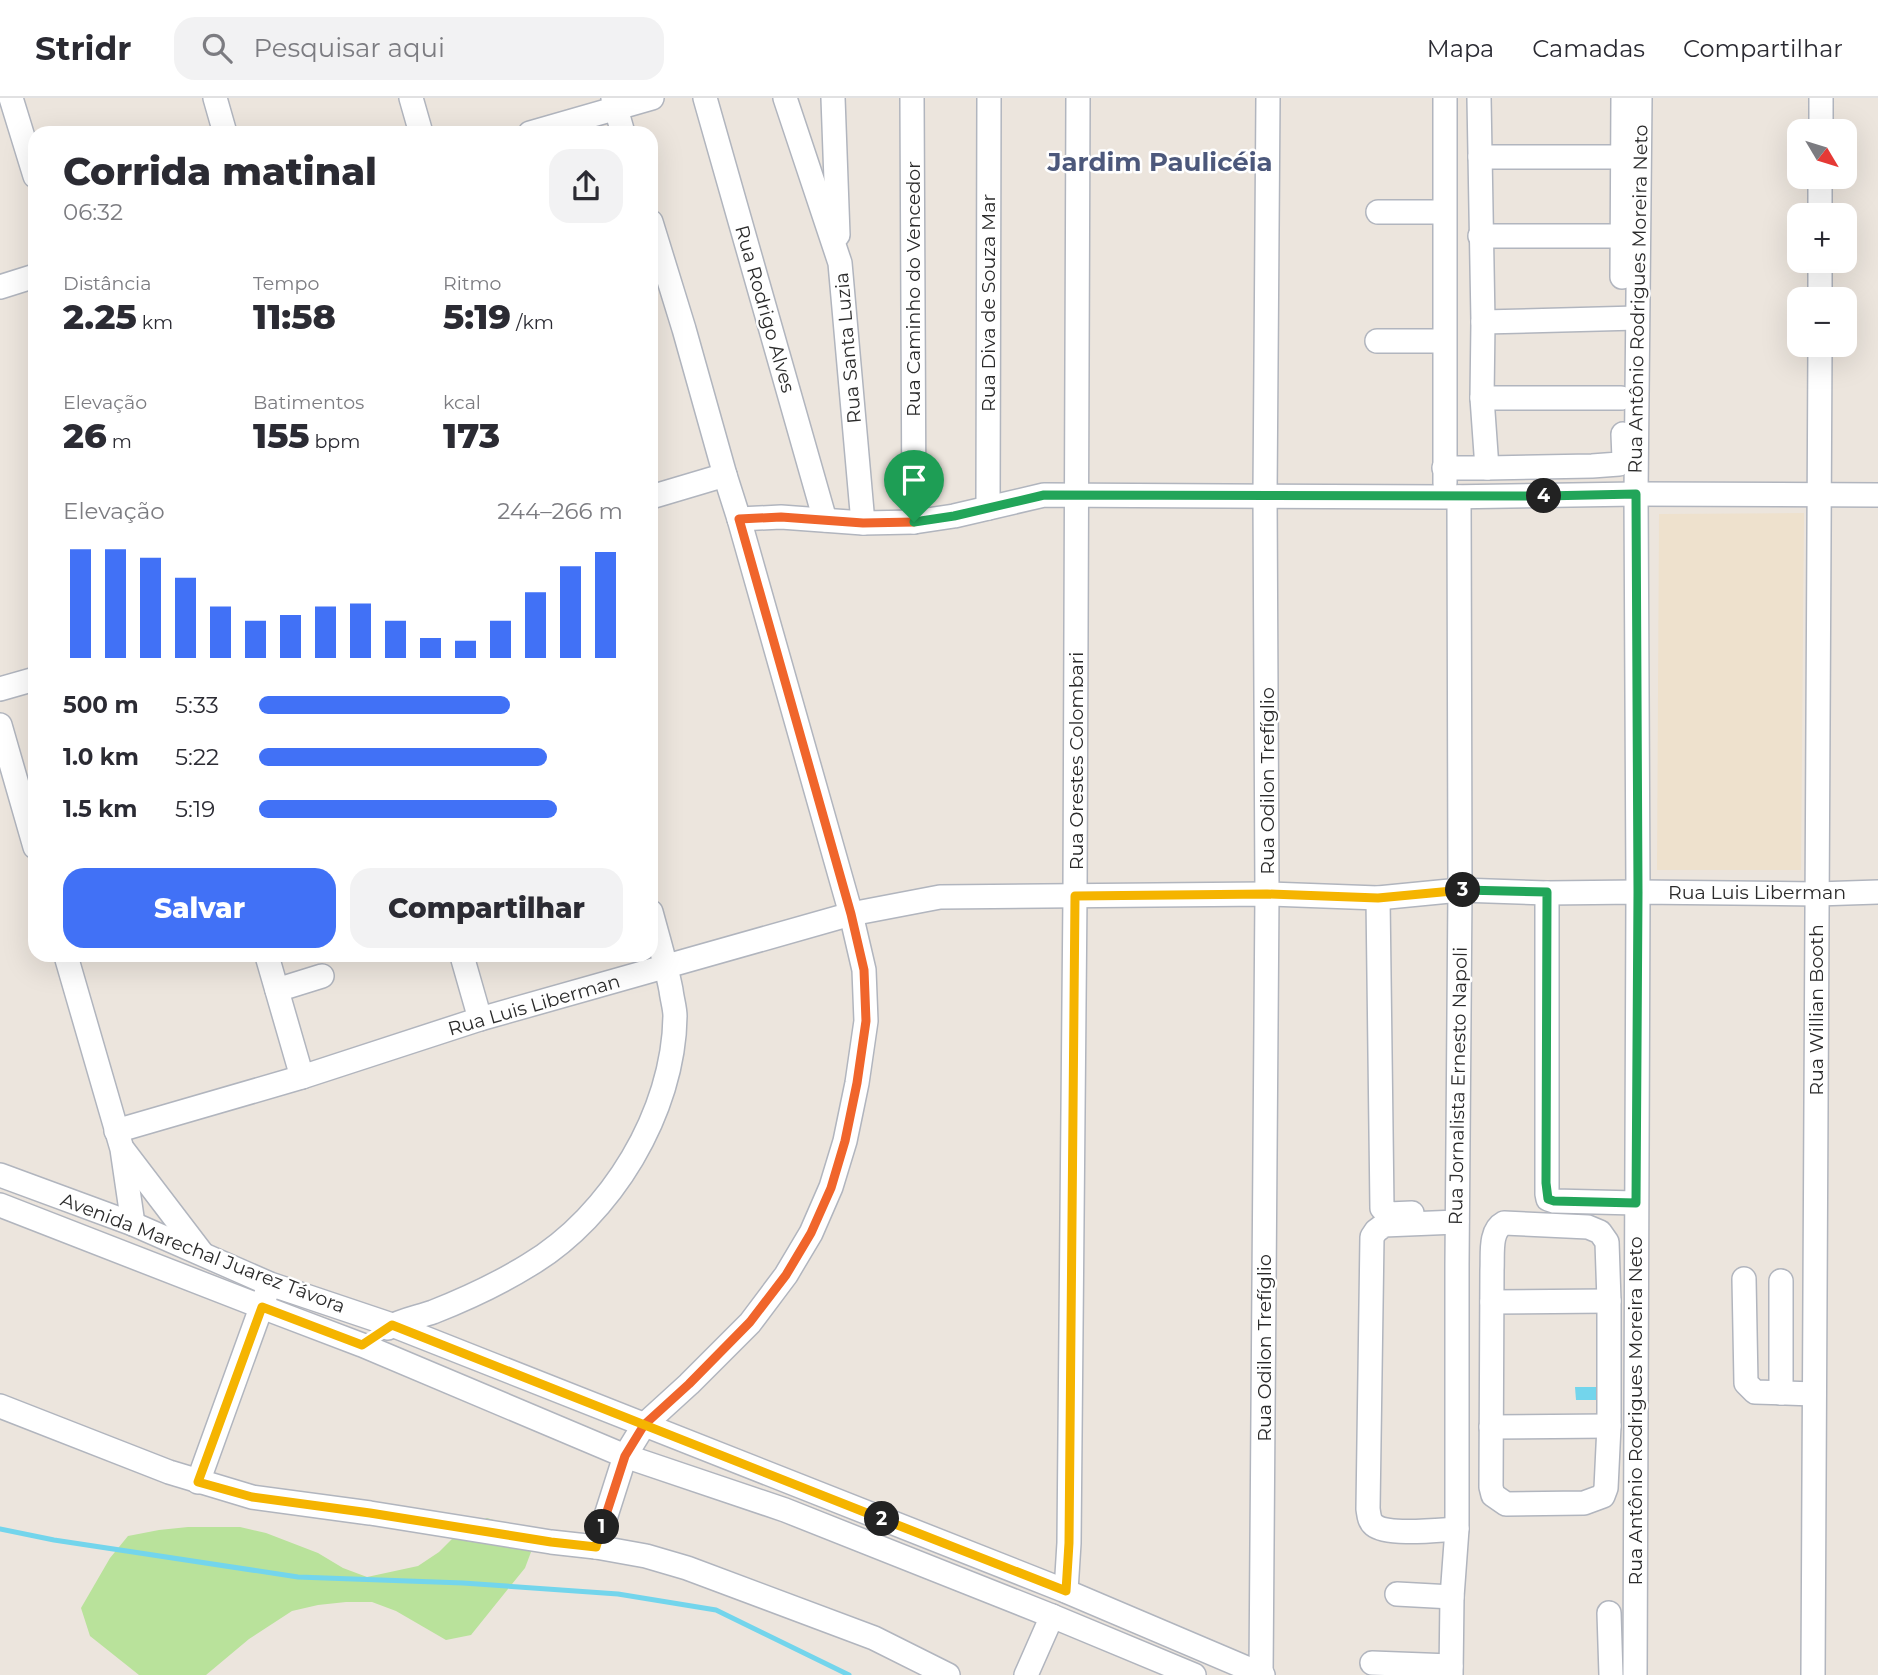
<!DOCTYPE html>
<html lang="pt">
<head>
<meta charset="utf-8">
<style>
	body { margin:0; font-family:Montserrat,sans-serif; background:#f2f2f3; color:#2b2b33; height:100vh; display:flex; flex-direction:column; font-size:26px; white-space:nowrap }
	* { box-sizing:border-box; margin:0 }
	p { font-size:23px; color:#7c7c81 }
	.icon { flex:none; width:38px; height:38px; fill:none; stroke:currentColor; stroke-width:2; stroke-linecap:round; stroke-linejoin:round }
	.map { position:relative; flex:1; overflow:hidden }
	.panel { position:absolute; left:28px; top:28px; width:630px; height:836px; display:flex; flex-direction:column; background:#fff; border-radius:21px; box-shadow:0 7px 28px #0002 }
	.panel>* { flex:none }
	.needle { width:46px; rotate:128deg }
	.controls { position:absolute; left:1787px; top:21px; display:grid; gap:14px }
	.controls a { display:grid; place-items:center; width:70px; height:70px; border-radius:14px; background:#fff; box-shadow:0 7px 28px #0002; font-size:35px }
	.pin { position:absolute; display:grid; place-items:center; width:60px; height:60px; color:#fff; margin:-72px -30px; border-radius:50% 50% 50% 0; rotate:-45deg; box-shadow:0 0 7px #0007 }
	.pin .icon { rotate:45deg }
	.km { position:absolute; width:35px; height:35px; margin:-18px; border-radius:50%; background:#222; color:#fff; font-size:19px; line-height:35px; text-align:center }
	.round { display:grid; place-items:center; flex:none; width:74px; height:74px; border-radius:21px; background:#f2f2f3 }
	.overview { display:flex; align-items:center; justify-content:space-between; height:119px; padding:0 35px }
	h1 { font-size:38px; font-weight:800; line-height:52px }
	.stats { display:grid; grid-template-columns:repeat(3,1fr); gap:10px; height:119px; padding:7px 35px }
	.stats div { display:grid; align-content:center }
	.stats b { font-size:35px; font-weight:800 }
	.stats small { font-size:19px; font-weight:400 }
	.stats p { font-size:19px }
	.chart { height:196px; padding:14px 35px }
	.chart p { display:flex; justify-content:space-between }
	.chart svg { width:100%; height:126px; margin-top:7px; stroke:#4171f6; stroke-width:6 }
	.cta { display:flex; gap:14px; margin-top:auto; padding:14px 35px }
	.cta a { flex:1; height:80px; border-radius:21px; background:#4171f6; color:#fff; font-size:28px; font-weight:800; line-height:80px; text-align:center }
	.cta a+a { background:#f2f2f3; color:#2b2b33 }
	ul { padding:0 35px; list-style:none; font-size:23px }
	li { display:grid; grid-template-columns:112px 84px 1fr; align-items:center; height:52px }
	li i { height:18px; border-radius:9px; background:#4171f6 }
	header { display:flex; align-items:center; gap:42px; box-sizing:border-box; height:98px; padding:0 35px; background:#fff; border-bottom:2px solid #e1e1e2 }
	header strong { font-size:33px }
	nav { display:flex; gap:38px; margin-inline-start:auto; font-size:24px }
	.search { width:490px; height:63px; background:#f2f2f3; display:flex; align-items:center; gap:18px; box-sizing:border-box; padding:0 24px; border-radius:21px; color:#7c7c81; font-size:26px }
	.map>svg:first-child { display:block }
	.education { fill:#eee1cd }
	.green { fill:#b9e29b }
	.water { fill:#73d5ec }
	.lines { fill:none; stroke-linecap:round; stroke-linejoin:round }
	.stream { stroke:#73d5ec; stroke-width:5 }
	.minor-casing { stroke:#b1b5be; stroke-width:26 }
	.minor { stroke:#fff; stroke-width:23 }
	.split-1-casing { stroke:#fff; stroke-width:14 }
	.split-2-casing { stroke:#fff; stroke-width:14 }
	.split-3-casing { stroke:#fff; stroke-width:14 }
	.split-4-casing { stroke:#fff; stroke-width:14 }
	.split-5-casing { stroke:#fff; stroke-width:14 }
	.split-1 { stroke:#f0652b; stroke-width:9 }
	.split-2 { stroke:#f5b400; stroke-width:9 }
	.split-3 { stroke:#f5b400; stroke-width:9 }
	.split-4 { stroke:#22a559; stroke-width:9 }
	.split-5 { stroke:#22a559; stroke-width:9 }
	.labels { text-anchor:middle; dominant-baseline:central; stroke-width:5; stroke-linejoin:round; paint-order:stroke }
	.street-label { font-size:19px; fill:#2b2b2b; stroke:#fff }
	.district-label { font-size:26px; font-weight:bold; fill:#4c587b; stroke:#fff }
</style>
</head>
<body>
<header>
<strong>Stridr</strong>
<div class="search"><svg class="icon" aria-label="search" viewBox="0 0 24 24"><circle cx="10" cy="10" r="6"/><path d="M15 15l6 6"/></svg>Pesquisar aqui</div>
<nav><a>Mapa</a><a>Camadas</a><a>Compartilhar</a></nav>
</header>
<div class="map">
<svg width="1878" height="1577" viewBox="0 0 1878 1577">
	<rect width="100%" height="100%" fill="#ece5dd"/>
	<polygon class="education" points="1804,415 1801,772 1657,772 1659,416"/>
	<polygon class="green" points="487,1420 512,1428 534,1446 525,1470 471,1537 446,1542 396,1513 372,1504 346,1504 318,1507 292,1513 249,1541 206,1577 139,1577 90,1538 81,1510 110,1460 128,1438 159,1432 188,1429 240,1429 266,1435 318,1455 343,1470 367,1479 418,1468 439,1454 462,1431"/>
	<polygon class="water" points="1575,1289 1599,1289 1599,1302 1576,1302"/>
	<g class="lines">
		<polyline class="stream" points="0,1431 54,1442 298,1479 463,1485 618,1496 716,1512 849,1577"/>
		<defs>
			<g id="minor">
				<polyline points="11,0 35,78"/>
				<polyline points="215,0 225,35"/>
				<polyline points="411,0 421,35"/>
				<polyline points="613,0 623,35"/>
				<polyline points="705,0 825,422"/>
				<polyline points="785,0 840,165 863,425"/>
				<polyline points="833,0 838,137"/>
				<polyline points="912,0 914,424"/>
				<polyline points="1821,33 1821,0"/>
				<polyline points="530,35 652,0"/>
				<polyline points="1480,59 1622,59"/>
				<polyline points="1378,114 1444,114"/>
				<polyline points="1820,117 1820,79"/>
				<polyline points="1480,138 1622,138"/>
				<polyline points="1622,179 1623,0"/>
				<polyline points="0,189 35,178"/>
				<polyline points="1820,201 1820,163"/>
				<polyline points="1483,224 1637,220"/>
				<polyline points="1377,243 1444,243"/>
				<polyline points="1482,300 1621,300"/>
				<polyline points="1444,370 1487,370 1482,300 1483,224 1479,0"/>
				<polyline points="1487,370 1592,368 1619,366 1624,361 1623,336"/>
				<polyline points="1445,385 1445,0"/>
				<polyline points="651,399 725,377"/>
				<polyline points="988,410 989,0"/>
				<polyline points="739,421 781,419 863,425 914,424 954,418 1044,397 1445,399 1636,396 1878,397"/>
				<polyline points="0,591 35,581"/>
				<polyline points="0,627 35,749"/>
				<polyline points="1547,795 1547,1096 1548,1101 1554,1103 1636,1105"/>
				<polyline points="1378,800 1382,1110 1388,1116 1412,1115"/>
				<polyline points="66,858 122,1051 133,1126"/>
				<polyline points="267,858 302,979"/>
				<polyline points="462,858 480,921"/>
				<polyline points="277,892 322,878"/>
				<polyline points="116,1033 302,979 480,921 851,816 940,799 1267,796 1378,800 1460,792 1547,795 1638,794 1817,796 1878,794"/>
				<polyline points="124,1053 201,1154"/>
				<polyline points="0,1077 133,1126 270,1186 392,1227 1063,1492 1263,1577"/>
				<polyline points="0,1107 262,1209 362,1247 625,1358 785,1412 1052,1518 1194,1577"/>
				<path d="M1504,1125L1588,1129L1600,1134L1607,1144L1609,1203V1328L1606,1390L1603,1398L1584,1405L1506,1406L1493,1397L1491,1389L1492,1172C1493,1157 1489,1133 1504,1125Z"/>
				<polyline points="1744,1181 1746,1285 1755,1294 1814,1296"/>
				<polyline points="1781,1183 1781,1295"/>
				<polyline points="1492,1204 1609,1203"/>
				<path d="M388,1230C401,1222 419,1219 433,1214C466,1201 500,1185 529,1167C611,1118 674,1014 675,918C675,910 672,901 671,892C666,866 658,840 651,814"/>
				<polyline points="0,1308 169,1374 252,1399 370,1415 551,1444 596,1449 646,1458 687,1470 874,1540 948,1577"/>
				<polyline points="1491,1329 1609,1328"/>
				<polyline points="198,1384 266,1196"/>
				<path d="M1457,1431C1439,1432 1387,1438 1374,1427C1369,1423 1369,1417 1368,1411L1372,1139L1376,1133L1384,1127L1457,1124"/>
				<polyline points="596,1449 625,1358 644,1327 689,1286 750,1225 786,1177 811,1135 831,1089 845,1043 857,985 866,923 864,872 851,816 739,421 725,377 684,231 651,124"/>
				<polyline points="1066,1493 1069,1445 1075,798 1078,0"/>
				<polyline points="1397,1496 1452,1499"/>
				<polyline points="1609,1515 1611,1577"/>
				<polyline points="1372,1565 1451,1568"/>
				<polyline points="1261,1576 1267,796 1265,397 1268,0"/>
				<polyline points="1026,1577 1052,1518"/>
				<polyline points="1451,1577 1452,1499 1457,1431 1457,1167 1460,792 1459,399"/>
				<polyline points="1635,1577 1638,794 1636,396 1640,0"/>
				<polyline points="1813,1577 1820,247"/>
			</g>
		</defs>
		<use href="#minor" class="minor-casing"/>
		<use href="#minor" class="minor"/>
	</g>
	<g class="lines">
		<defs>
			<polyline id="split-1" points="602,1429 625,1358 644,1327 689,1286 750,1224 786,1177 811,1135 831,1090 845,1043 857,985 866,923 864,872 851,816 739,421 781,419 863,425 914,424"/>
			<polyline id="split-2" points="602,1429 596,1449 551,1444 370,1415 252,1399 198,1384 262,1209 362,1247 392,1227 882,1421"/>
			<polyline id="split-3" points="882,1421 1066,1493 1069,1445 1075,798 1267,796 1378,800 1463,792"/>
			<polyline id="split-4" points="1463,792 1547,794 1546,1085 1548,1101 1554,1103 1636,1105 1638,794 1636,396 1544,398"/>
			<polyline id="split-5" points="914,424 954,418 1044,397 1544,398"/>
		</defs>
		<use href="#split-1" class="split-1-casing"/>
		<use href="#split-2" class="split-2-casing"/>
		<use href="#split-3" class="split-3-casing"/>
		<use href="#split-4" class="split-4-casing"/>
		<use href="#split-5" class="split-5-casing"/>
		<use href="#split-1" class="split-1"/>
		<use href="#split-2" class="split-2"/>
		<use href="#split-3" class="split-3"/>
		<use href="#split-4" class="split-4"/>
		<use href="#split-5" class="split-5"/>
	</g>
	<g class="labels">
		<g class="street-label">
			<text transform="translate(913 191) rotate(-90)">Rua Caminho do Vencedor</text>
			<text transform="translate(1638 201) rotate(-89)">Rua Antônio Rodrigues Moreira Neto</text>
			<text transform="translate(988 205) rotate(-90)">Rua Diva de Souza Mar</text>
			<text transform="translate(765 211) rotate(74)">Rua Rodrigo Alves</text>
			<text transform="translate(848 250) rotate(-95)">Rua Santa Luzia</text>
			<text transform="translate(1076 663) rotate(-90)">Rua Orestes Colombari</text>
			<text transform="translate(1267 683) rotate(-90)">Rua Odilon Trefíglio</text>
			<text x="1757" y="794">Rua Luis Liberman</text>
			<text transform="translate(534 907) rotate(-16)">Rua Luis Liberman</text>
			<text transform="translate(1816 912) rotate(-90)">Rua Willian Booth</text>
			<text transform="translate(1458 988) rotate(-89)">Rua Jornalista Ernesto Napoli</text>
			<text transform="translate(203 1155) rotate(21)">Avenida Marechal Juarez Távora</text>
			<text transform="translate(1264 1250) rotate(-90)">Rua Odilon Trefíglio</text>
			<text transform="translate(1635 1313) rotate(-90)">Rua Antônio Rodrigues Moreira Neto</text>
		</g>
		<g class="district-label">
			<text x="1160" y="64">Jardim Paulicéia</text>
		</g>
	</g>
</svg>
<div class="controls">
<a><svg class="needle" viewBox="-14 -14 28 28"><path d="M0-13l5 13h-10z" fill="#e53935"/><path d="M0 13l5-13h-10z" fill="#7c7c81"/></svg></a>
<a>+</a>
<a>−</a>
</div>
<div class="pin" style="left:914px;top:424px;background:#1e9e55"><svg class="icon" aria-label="arrive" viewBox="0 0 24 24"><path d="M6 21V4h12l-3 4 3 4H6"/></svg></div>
<b class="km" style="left:602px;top:1429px">1</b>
<b class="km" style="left:882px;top:1421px">2</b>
<b class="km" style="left:1463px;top:792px">3</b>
<b class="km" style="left:1544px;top:398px">4</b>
<section class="panel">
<div class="overview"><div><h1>Corrida matinal</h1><p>06:32</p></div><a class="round"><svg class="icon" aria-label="share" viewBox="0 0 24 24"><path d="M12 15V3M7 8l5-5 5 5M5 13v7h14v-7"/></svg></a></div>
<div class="stats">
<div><p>Distância</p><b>2.25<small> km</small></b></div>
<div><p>Tempo</p><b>11:58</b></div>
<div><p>Ritmo</p><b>5:19<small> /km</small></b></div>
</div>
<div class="stats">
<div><p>Elevação</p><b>26<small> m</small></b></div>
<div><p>Batimentos</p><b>155<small> bpm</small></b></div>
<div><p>kcal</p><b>173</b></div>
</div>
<div class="chart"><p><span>Elevação</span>244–266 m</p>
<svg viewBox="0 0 160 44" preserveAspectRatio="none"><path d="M5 44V6M15 44V6M25 44V9M35 44V16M45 44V26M55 44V31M65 44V29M75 44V26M85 44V25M95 44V31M105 44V37M115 44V38M125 44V31M135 44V21M145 44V12M155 44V7"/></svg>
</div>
<ul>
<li><b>500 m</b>5:33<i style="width:69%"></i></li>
<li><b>1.0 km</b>5:22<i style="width:79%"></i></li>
<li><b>1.5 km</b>5:19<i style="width:82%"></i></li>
</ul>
<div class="cta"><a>Salvar</a><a>Compartilhar</a></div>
</section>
</div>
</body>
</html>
